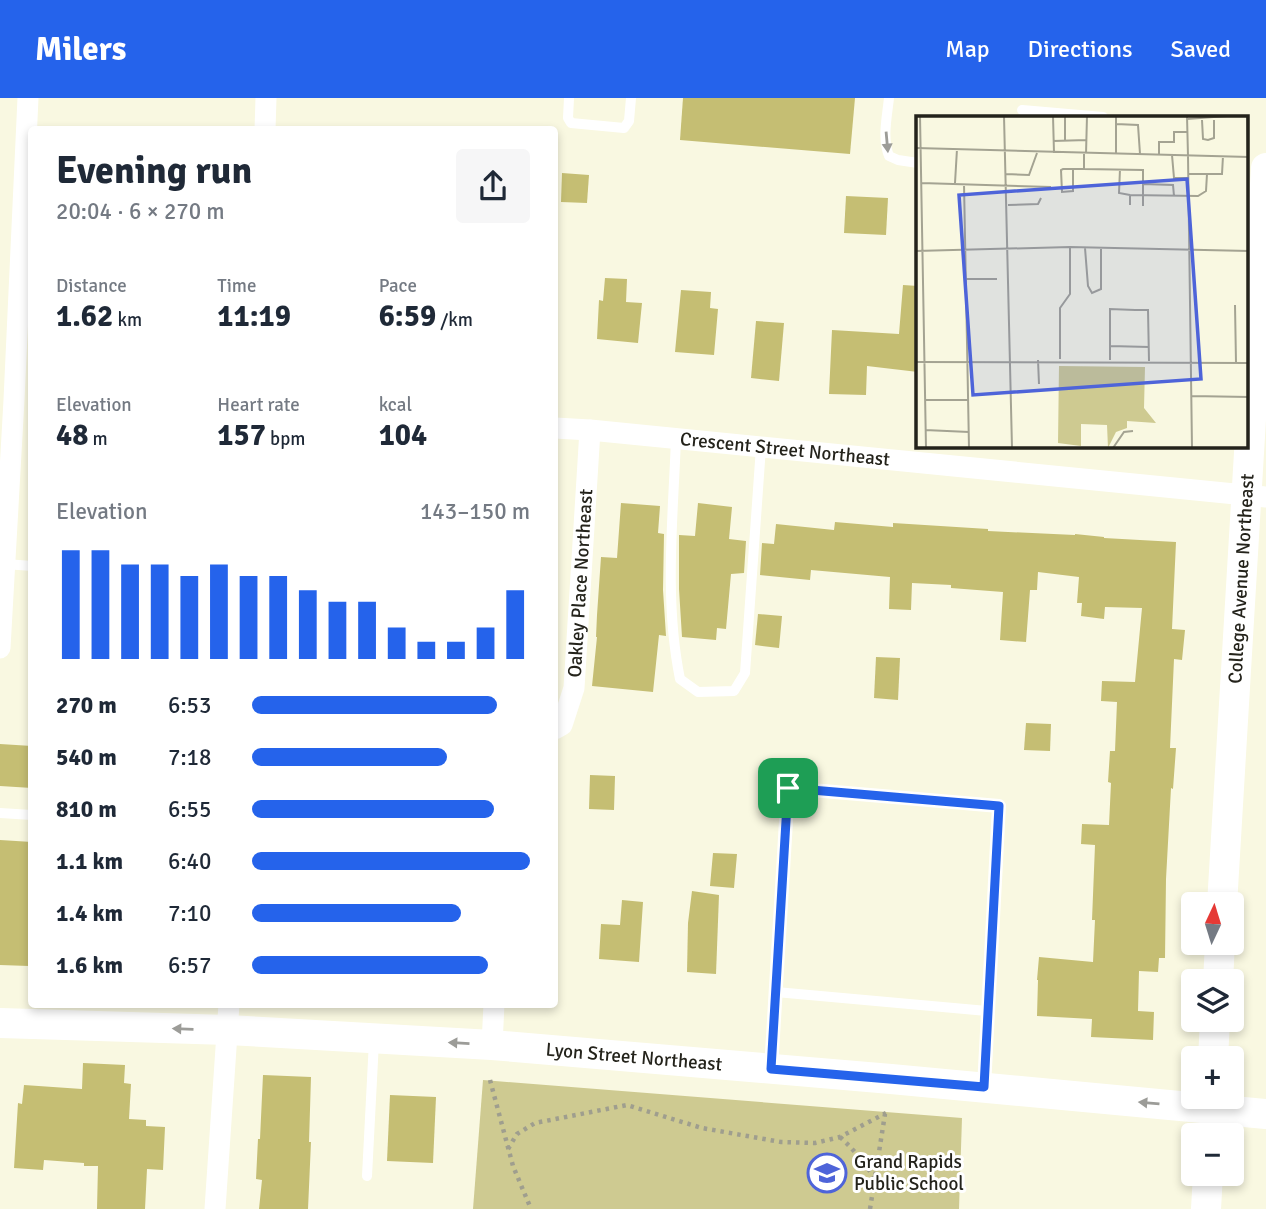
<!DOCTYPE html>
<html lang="en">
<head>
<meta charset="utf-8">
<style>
	body { margin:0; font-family:Signika,sans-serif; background:#f6f6f7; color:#1f2937; height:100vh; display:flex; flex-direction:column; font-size:26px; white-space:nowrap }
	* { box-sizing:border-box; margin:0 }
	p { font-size:23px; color:#747a83 }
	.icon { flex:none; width:38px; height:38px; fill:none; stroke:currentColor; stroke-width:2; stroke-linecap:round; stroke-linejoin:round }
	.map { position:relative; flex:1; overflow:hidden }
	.details { position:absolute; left:28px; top:28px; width:530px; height:882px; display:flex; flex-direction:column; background:#fff; border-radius:7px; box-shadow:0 4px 10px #0003 }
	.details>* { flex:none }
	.needle { width:46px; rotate:4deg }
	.buttons { position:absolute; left:1181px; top:794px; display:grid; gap:14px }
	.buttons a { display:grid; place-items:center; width:63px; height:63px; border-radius:7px; background:#fff; box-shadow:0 4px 10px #0003; font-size:35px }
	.pin { position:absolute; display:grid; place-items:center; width:60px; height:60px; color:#fff; margin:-30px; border-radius:14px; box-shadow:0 4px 10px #0006 }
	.round { display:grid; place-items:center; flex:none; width:74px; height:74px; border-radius:7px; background:#f6f6f7 }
	.summary { display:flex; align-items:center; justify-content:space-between; height:119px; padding:0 28px }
	h1 { font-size:38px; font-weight:800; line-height:52px }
	.metrics { display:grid; grid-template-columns:repeat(3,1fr); gap:10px; height:119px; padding:7px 28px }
	.metrics div { display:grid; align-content:center }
	.metrics b { font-size:30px; font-weight:800 }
	.metrics small { font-size:19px; font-weight:400 }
	.metrics p { font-size:19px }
	.chart { height:196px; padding:14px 28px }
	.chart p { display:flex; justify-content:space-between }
	.chart svg { width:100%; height:126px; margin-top:7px; stroke:#2563eb; stroke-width:6 }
	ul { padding:0 28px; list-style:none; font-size:23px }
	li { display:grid; grid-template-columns:112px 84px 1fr; align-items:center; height:52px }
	li i { height:18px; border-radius:9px; background:#2563eb }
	header { display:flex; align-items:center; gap:42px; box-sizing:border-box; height:98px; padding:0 35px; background:#2563eb; color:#fff }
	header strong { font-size:33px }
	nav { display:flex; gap:38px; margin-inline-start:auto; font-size:24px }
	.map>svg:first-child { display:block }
	.green { fill:#ceca91 }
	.building { fill:#c5be73 }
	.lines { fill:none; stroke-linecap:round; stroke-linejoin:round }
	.path { stroke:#9f9e8e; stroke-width:4.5; stroke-dasharray:3.5 5; stroke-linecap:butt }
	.lane { stroke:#fff; stroke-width:10 }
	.street { stroke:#fff; stroke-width:21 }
	.secondary { stroke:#fff; stroke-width:30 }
	.oneway { fill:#9c9c98 }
	.route-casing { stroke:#fff; stroke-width:14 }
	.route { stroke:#2563eb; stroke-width:9 }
	.labels { text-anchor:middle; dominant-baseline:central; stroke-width:6; stroke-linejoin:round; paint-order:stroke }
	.street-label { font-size:19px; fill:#24231b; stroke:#fff }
	.poi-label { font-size:19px; fill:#24231b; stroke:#fff; text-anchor:start }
	.inset-road { fill:none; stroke:#a4a392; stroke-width:2 }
	.view { fill:#4e64d9; fill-opacity:0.15; stroke:#4e64d9; stroke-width:3.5 }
	.inset-edge { fill:none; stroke:#24231b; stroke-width:3.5 }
</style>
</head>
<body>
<header>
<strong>Milers</strong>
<nav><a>Map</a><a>Directions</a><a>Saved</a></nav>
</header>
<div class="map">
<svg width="1266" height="1111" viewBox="0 0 1266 1111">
	<rect width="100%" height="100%" fill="#f9f8e1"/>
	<polygon class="green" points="483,982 962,1020 959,1111 473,1111"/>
	<g class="building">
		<polygon points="683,0 855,0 850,56 680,42"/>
		<polygon points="562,75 589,77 587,105 561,104"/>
		<polygon points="846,98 888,100 886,137 844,135"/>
		<polygon points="605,180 627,181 626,204 642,205 638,245 597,241 599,202 603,203"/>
		<polygon points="903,187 918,188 918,274 867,268 866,297 829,296 832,232 899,236"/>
		<polygon points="681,192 711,194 710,210 718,211 714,257 675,254"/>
		<polygon points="756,223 784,225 779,283 751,280"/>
		<polygon points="621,405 660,408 658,435 664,436 663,492 666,538 659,537 653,594 592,588 597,539 596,539 597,517 601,459 617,460"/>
		<polygon points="698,405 732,409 729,441 746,443 744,475 731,476 726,531 717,530 716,542 682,539 679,491 679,437 695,438"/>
		<polygon points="835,424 893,429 893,425 988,431 988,433 1075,437 1075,436 1104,439 1104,440 1176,444 1172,531 1185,532 1182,562 1174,561 1170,650 1176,650 1173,691 1171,690 1166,781 1165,860 1159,860 1158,874 1139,873 1138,913 1154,914 1153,942 1091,939 1092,921 1037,918 1038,882 1037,882 1039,859 1093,864 1095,822 1092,822 1095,747 1081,746 1082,726 1109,727 1111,685 1108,684 1110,653 1115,653 1117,604 1101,603 1102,583 1135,584 1142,510 1105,509 1104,521 1081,518 1082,505 1077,505 1079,479 1038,474 1037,492 1030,492 1026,544 1000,542 1003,494 951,490 951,487 912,485 911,512 889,511 890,479 811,472 810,482 760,477 762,445 774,446 776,426 834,432"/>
		<polygon points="758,516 782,518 779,550 755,547"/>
		<polygon points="876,559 900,560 898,602 874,600"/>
		<polygon points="1026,625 1051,626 1050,653 1024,652"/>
		<polygon points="0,646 32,648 32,690 0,688"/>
		<polygon points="590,677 615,678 614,712 589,711"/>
		<polygon points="0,742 32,744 32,820 29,868 0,867"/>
		<polygon points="713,755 737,756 734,790 710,788"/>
		<polygon points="692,793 719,797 716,876 687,874 688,825"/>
		<polygon points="622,802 643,804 639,864 599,861 601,826 620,827"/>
		<polygon points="83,965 125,967 124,985 131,986 129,1021 146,1022 146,1028 165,1029 163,1072 147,1071 145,1111 97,1111 98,1068 84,1068 84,1065 44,1062 43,1072 14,1070 18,1005 22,1006 24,987 82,991"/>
		<polygon points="263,977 311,979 309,1044 311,1044 308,1111 259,1111 262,1082 256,1081 258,1041 260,1041"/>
		<polygon points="390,997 436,999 433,1065 387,1063"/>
	</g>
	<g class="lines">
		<g class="path">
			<polyline points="490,982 513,1068 531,1111"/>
			<path d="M840,1039C854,1052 865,1065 875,1081"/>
			<polyline points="508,1051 517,1036 535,1025 627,1007 702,1030 781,1044 815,1045 840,1039 886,1015"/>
			<polyline points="870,1111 885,1016"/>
		</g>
		<g class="lane">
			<polyline points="569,0 568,20 571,25 624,30 629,23 631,0"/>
			<path d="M889,0C887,19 882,40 889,58L898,62L918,65"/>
			<polyline points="1022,12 1103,19"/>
			<path d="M676,341C673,420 664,502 680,581L698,594L734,593L745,575L761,349"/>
			<polyline points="5,466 32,468"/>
			<polyline points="0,715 32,717"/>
			<polyline points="776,894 987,913"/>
			<polyline points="771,968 788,690 999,708 984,989"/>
			<polyline points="367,1078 374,943"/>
		</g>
		<g class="street">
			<polyline points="265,32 266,0"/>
			<path id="s1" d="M555,330L590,332L1266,399"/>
			<polyline points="0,550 14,302 28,0"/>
			<path id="s2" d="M555,631L562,627L574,590L590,332"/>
			<polyline points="492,947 494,906"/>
			<polyline points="215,1111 229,906"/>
		</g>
		<g class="secondary">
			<path id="s3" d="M1222,807L1266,70"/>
			<polyline points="1218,884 1220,845"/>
			<path id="s4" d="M0,925L228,932L492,947L891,981L1266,1016"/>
			<polyline points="1213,961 1215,922"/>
			<polyline points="1206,1111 1208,1076"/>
		</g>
	</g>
	<defs><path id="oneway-solid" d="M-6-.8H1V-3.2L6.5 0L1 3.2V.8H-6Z" transform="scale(1.75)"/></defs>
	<g class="oneway">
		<use href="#oneway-solid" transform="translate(887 44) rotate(85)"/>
		<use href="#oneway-solid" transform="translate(183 931) rotate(-178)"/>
		<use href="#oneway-solid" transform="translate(459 945) rotate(-177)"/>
		<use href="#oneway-solid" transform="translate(1149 1005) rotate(-175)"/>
	</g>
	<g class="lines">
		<defs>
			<polygon id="route" points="788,690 999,708 984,989 771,971"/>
		</defs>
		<use href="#route" class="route-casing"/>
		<use href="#route" class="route"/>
	</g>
	<defs>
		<symbol id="school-ring" viewBox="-11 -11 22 22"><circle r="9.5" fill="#fff" stroke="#4e64d9" stroke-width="1.5"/><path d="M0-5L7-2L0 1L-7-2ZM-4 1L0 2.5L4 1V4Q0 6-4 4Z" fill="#4e64d9"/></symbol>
	</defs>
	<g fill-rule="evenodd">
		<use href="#school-ring" x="805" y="1053" width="44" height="44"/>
	</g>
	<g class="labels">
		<g class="street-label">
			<text stroke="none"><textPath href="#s1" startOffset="231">Crescent Street Northeast</textPath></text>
			<text stroke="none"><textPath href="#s3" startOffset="327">College Avenue Northeast</textPath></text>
			<text stroke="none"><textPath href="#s2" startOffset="152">Oakley Place Northeast</textPath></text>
			<text stroke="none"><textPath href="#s4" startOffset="635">Lyon Street Northeast</textPath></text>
		</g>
		<g class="poi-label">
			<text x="854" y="1064">Grand Rapids<tspan x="854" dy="22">Public School</tspan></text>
		</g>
	</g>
	<g transform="translate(916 18)">
		<rect width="332" height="332" fill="#f9f8e1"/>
		<path d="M143,250L229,251L228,292L240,307L211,305V312L200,316L192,332L191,309L165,308V330L142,327Z" fill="#ceca91"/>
		<path class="inset-road" d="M4,0L10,332M88,0L96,332M137,0L138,37M200,0V38M271,0L272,40M331,0L332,41M271,3L311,0M286,4L287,23L292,24L298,22V4M200,8L222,9L224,38M149,24V0M137,25L171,24M0,32L333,41M168,38V53L227,54V90M170,38L171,0M243,39V26H258V16H271M256,39L258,62H272M272,40L276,332M157,53V75L146,76L145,54L147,53H168M204,53L203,77L214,79M90,58L113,59L121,37M272,58H306L307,40M5,67L135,71M39,67L41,33M48,68L53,332M227,68L257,69L258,80M92,89L122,88L125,82M214,89V79L282,80L290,75L291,58M169,132L172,170L176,177L185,173V132M0,135L154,131L333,135M50,163H81M319,189L320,247M194,230L233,231M144,243V192L154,178V131M122,244L123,268M194,244V193L219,194H232L233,245M0,246L333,247M275,280L333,281M9,284H52M9,314L53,316M197,332L208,316L217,315"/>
		<path class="view" d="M271,63L285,263L57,279L43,79Z"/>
		<rect width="332" height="332" class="inset-edge"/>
	</g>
</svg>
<div class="buttons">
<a><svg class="needle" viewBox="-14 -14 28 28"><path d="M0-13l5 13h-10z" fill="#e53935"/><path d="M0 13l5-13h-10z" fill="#747a83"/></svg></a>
<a><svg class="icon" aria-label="layers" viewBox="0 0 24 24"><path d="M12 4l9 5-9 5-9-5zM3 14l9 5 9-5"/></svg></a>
<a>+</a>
<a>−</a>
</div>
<div class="pin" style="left:788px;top:690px;background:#1e9e55"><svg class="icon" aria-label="arrive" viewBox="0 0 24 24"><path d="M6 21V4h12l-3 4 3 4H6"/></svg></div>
<section class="details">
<div class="summary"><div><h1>Evening run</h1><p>20:04 · 6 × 270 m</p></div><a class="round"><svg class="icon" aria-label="share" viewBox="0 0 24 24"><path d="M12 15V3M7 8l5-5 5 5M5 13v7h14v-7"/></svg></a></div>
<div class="metrics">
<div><p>Distance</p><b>1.62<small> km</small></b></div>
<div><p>Time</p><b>11:19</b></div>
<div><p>Pace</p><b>6:59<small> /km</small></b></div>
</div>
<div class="metrics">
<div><p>Elevation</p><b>48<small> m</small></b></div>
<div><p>Heart rate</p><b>157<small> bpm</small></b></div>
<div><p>kcal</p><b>104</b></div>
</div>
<div class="chart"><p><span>Elevation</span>143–150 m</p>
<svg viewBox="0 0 160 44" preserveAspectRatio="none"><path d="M5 44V6M15 44V6M25 44V11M35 44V11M45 44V15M55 44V11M65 44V15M75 44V15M85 44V20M95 44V24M105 44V24M115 44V33M125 44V38M135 44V38M145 44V33M155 44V20"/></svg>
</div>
<ul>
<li><b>270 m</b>6:53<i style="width:88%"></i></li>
<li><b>540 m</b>7:18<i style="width:70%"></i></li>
<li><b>810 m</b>6:55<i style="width:87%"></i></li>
<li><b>1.1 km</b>6:40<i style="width:100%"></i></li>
<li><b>1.4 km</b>7:10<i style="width:75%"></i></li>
<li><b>1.6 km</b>6:57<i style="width:85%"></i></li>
</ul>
</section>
</div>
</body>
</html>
